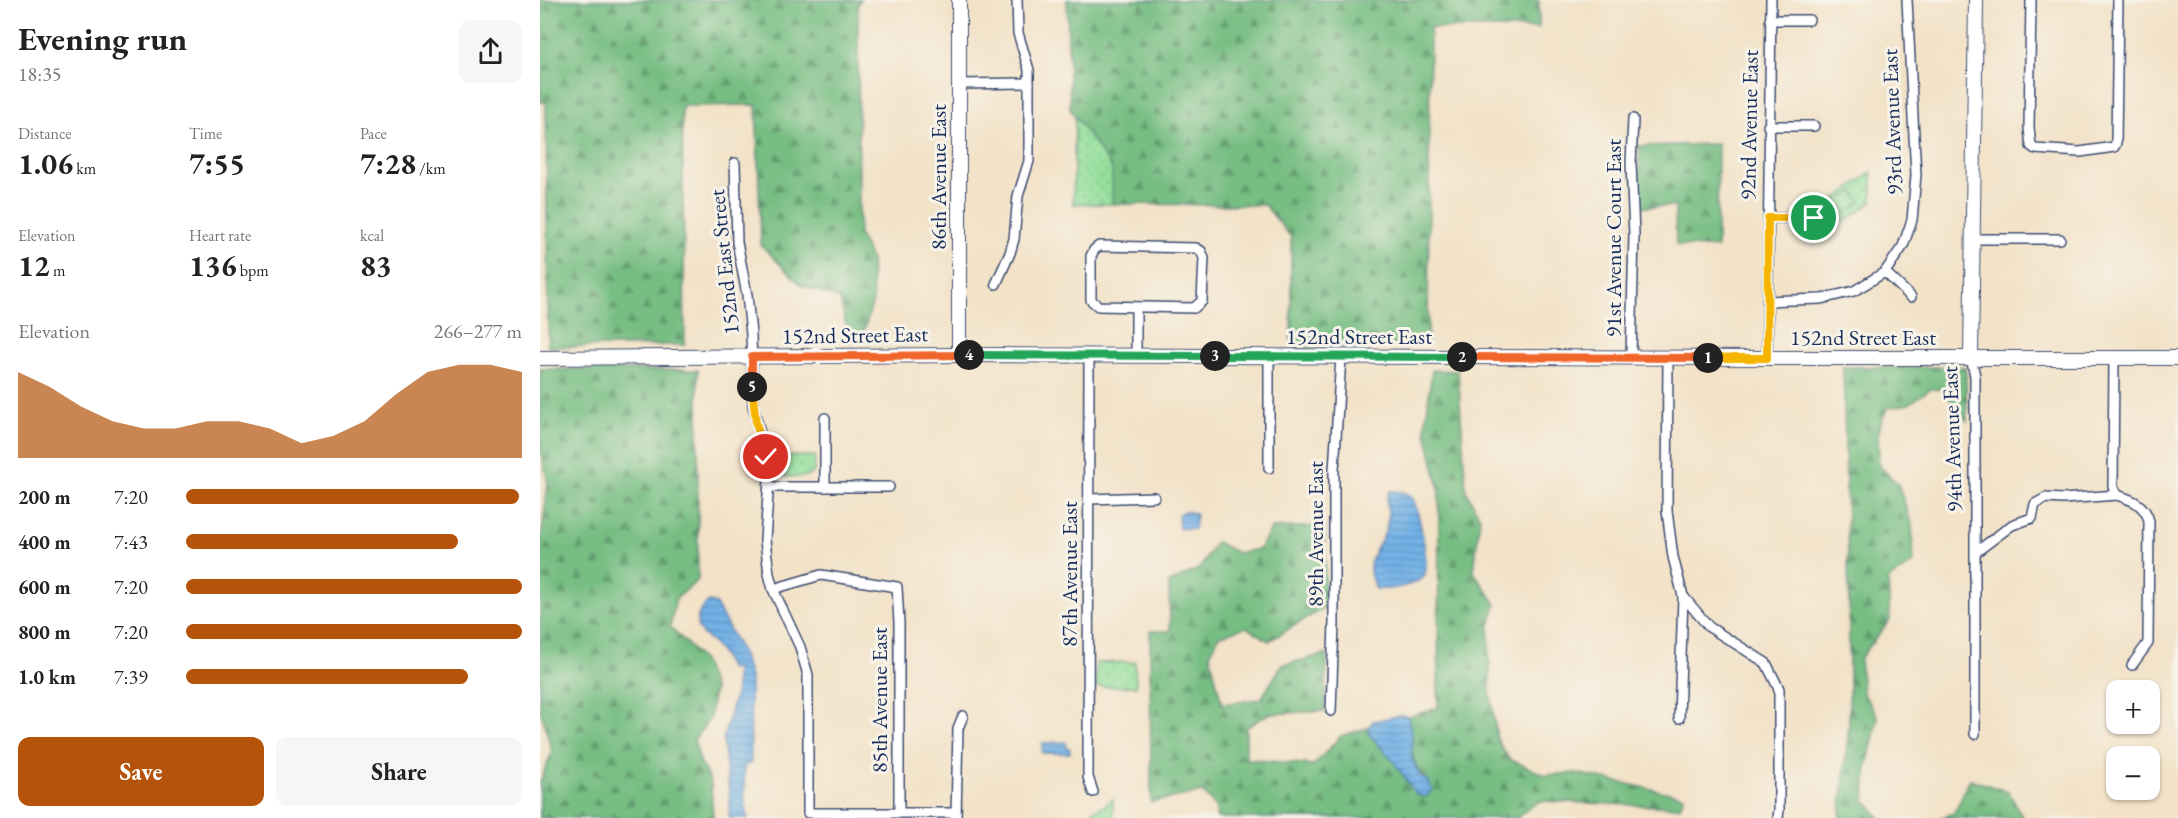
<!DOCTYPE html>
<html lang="en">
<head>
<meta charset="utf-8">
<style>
	body { margin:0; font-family:"EB Garamond",serif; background:#f6f6f6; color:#222; height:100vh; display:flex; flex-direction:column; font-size:22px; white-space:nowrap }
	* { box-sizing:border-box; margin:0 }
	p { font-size:20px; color:#767676 }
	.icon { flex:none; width:33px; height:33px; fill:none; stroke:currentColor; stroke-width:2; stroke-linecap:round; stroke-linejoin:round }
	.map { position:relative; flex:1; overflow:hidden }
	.panel { display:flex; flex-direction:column; background:#fff; width:540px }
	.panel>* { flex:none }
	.tools { position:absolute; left:1566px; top:680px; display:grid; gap:12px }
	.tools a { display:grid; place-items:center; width:54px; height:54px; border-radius:12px; background:#fff; box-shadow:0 2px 4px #0004; font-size:30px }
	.pin { position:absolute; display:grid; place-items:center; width:51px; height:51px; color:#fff; margin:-26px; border:3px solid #fff; border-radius:50%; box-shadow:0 2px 6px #0007 }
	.km { position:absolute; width:30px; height:30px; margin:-15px; border-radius:50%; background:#222; color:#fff; font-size:16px; line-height:30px; text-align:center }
	.round { display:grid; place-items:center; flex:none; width:63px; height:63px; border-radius:12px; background:#f6f6f6 }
	.summary { display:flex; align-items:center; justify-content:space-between; height:102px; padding:0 18px }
	h1 { font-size:33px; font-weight:700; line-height:45px }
	.figures { display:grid; grid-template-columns:repeat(3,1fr); gap:9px; height:102px; padding:6px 18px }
	.figures div { display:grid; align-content:center }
	.figures b { font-size:30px; font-weight:700 }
	.figures small { font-size:16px; font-weight:400 }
	.figures p { font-size:16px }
	.chart { height:168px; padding:12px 18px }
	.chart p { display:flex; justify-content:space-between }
	.chart svg { width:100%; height:108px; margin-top:6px; fill:#b45309; opacity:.7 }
	.cta { display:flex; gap:12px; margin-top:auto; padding:12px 18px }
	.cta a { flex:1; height:69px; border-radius:12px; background:#b45309; color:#fff; font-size:24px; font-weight:700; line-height:69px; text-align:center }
	.cta a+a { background:#f6f6f6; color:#222 }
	ul { padding:0 18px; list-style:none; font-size:20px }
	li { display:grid; grid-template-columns:96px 72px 1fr; align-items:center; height:45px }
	li i { height:15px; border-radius:8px; background:#b45309 }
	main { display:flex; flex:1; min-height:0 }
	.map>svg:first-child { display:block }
	.forest { fill:url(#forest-firs); stroke:#497670; stroke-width:1.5 }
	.park { fill:url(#park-dots); stroke:#58877c; stroke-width:1.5 }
	.pitch { fill:#94df9b; stroke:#58877c; stroke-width:1.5 }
	.water { fill:url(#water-rules); stroke:#4770a2; stroke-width:1.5 }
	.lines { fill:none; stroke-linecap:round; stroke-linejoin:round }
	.street-casing { stroke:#3b4a6e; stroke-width:12 }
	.secondary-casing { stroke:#3b4a6e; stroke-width:16 }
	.street { stroke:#fff; stroke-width:9 }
	.secondary { stroke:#fff; stroke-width:14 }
	.split-1-casing { stroke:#fff; stroke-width:12 }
	.split-2-casing { stroke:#fff; stroke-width:12 }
	.split-3-casing { stroke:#fff; stroke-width:12 }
	.split-4-casing { stroke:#fff; stroke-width:12 }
	.split-5-casing { stroke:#fff; stroke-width:12 }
	.split-6-casing { stroke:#fff; stroke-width:12 }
	.split-1 { stroke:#f5b400; stroke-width:8 }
	.split-2 { stroke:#f0652b; stroke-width:8 }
	.split-3 { stroke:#22a559; stroke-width:8 }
	.split-4 { stroke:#22a559; stroke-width:8 }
	.split-5 { stroke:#f0652b; stroke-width:8 }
	.split-6 { stroke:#f5b400; stroke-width:8 }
	.labels { text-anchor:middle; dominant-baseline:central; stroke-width:6; stroke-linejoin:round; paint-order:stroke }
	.street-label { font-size:22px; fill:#1b2f5e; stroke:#f7f3e8 }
</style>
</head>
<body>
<main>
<section class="panel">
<div class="summary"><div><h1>Evening run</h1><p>18:35</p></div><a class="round"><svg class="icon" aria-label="share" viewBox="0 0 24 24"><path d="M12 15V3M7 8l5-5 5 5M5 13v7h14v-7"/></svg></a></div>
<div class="figures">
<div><p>Distance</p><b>1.06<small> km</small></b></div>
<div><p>Time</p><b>7:55</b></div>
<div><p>Pace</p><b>7:28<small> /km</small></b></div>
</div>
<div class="figures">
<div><p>Elevation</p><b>12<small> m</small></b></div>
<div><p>Heart rate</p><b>136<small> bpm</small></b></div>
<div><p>kcal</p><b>83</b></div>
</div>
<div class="chart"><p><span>Elevation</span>266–277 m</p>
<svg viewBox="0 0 160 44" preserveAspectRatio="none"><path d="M0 44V9L10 15L20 23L30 29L40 32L50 32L60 29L70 29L80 32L90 38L100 35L110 29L120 18L130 9L140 6L150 6L160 9V44z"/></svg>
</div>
<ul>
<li><b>200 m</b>7:20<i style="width:99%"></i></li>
<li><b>400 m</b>7:43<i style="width:81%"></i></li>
<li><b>600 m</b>7:20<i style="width:100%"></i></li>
<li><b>800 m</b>7:20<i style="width:100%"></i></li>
<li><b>1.0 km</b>7:39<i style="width:84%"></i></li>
</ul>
<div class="cta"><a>Save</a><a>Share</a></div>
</section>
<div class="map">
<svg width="1638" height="818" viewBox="0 0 1638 818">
	<defs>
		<pattern id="forest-firs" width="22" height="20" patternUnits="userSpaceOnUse" patternTransform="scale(1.5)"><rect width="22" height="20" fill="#77be83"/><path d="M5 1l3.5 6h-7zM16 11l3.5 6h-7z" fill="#619b6e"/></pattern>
		<pattern id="park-dots" width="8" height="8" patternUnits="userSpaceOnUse" patternTransform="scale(1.5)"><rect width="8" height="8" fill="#94df9b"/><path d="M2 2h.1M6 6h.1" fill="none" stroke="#7fc088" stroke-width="1.8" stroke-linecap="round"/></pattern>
		<pattern id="water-rules" width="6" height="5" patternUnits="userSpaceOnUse" patternTransform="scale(1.5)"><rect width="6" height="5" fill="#73b2e7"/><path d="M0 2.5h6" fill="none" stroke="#5e91be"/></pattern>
	</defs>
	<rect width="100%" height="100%" fill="#f7f3e8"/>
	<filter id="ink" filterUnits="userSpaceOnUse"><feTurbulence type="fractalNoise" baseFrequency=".0167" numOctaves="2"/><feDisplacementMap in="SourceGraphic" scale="12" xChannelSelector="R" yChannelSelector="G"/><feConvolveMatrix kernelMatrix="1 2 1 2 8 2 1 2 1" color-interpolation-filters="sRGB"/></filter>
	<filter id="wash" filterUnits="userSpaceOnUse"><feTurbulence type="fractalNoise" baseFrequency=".008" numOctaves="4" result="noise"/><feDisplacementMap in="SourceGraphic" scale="24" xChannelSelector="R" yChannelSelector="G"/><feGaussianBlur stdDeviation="1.35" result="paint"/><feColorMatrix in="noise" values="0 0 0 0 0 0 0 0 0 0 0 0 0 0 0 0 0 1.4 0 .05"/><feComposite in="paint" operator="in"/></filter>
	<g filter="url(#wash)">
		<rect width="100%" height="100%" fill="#f2e2c7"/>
		<g class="forest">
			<polygon points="0,0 321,0 318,4 319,235 331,259 333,301 321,340 310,341 300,299 261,285 221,245 216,105 142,106 145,345 8,347 6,102 0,102"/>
			<polygon points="527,0 999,0 999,28 890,28 888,343 751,349 751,237 725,205 572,204 572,168 530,109"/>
			<polygon points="1178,144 1177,248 1136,245 1135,206 1100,207 1099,146"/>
			<polygon points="1303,367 1426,367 1427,421 1402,389 1390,389 1369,404 1347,408 1338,430 1339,466 1358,484 1372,525 1374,562 1348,580 1350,620 1320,659 1323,693 1338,717 1327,766 1325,800 1340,818 1300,818 1309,724 1309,604"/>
			<polygon points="0,369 158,370 158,580 136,599 130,626 163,661 174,689 170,718 154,740 161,764 171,783 173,818 0,818 0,782 12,752 0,709 0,547 8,484 0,447"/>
			<path d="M892,370L918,371L926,490L940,518L934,572L956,604L949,629L950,690L957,740L969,759L1005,775L1036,773L1144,796L1140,807L1000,801L979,815V818H677L676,808L663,792L611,802L610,631H630L629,583L660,568L676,542L698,553L719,549L732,528L785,526V607L729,641L706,627L679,636L670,655L682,704L721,699L742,665L787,654L785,711L728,714L706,728V759L774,765L801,736L828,728L829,734L854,762L889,782C868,766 872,741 868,717L898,708L899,489L885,428Z"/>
			<polygon points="1430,779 1469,792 1483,818 1400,818 1414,813"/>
		</g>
		<g class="park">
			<polygon points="535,116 572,168 572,204 533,204"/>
			<path d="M1332,172V202L1285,235L1281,229C1288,222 1288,216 1284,207Z"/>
			<path d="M238,456H275L274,472C267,478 250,479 241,474Z"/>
			<polygon points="595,662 596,686 556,687 556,663"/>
			<polygon points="573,799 573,818 552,818 553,810 562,807"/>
		</g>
		<polygon class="pitch" points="1313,191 1321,202 1305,213 1297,201"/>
		<g class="water">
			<path d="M850,491C857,491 867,492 872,498C878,504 887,557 886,567C886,571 885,574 884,577C868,587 855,590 836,589C818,556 846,546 848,519C849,509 844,500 850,491Z"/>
			<polygon points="644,511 654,513 656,515 654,529 639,528 638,515"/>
			<path d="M169,602L176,604C188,629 204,650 210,678L211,764L204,765L205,805L208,818H189L190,802L183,739L196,691V669H190C186,662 182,654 177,648C173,641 165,638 160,631C153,621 160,608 169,602Z"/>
			<polygon points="863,715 868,717 872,739 872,759 880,776 889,782 892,790 886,797 876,794 854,762 829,734 828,728 833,721"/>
			<polygon points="526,742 526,747 530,749 530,753 502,753 502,743"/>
		</g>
	</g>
	<g filter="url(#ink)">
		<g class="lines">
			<defs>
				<g id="street">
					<polyline points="1491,0 1489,128 1491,146 1495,149 1540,152 1574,147 1576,143 1578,0"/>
					<polyline points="1230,20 1269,20"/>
					<polyline points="420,84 489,83"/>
					<polyline points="1228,126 1274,126"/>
					<polyline points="195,163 197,242 207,295 211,334 213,406 226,457 229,480 225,540 229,574 233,589 260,647 268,675 268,813 416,813"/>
					<polyline points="1228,218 1274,218"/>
					<polyline points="1433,239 1520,239"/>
					<polygon points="559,246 656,248 661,251 664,258 662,301 654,308 558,306 551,300 551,256 554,250"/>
					<polyline points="1345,272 1371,297"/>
					<polyline points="456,284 470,253 474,239 478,196 489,161 489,70 478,33 477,0"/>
					<polyline points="1227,301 1281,299 1314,291 1345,272 1363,246 1372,220 1376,175 1367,0"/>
					<polyline points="549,355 548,777 553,792"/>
					<polyline points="596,356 596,308"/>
					<polyline points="1091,357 1094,235 1091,163 1093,119"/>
					<polyline points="1128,357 1127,511 1133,557 1143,596 1139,718"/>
					<polyline points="1431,357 1435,376 1435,734"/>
					<polyline points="1227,358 1231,0"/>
					<path d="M1574,358L1573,487L1577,495C1592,500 1605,504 1609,521L1608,643L1592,665"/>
					<polyline points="729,468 729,356"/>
					<polyline points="229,487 349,487"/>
					<polyline points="285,487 285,418"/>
					<polyline points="548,499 614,497"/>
					<polyline points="1436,552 1472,525 1492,518 1495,504 1506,498 1523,499 1577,495"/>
					<polyline points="233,589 281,575 357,587 359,623 359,813"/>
					<polyline points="1143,596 1169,627 1226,663 1239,689 1239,810 1238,818"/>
					<polyline points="791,711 794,623 794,470 801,357"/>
					<polyline points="416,818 418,728 423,716"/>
				</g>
				<g id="secondary">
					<polyline points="419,355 419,0"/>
					<polyline points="1431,357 1436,0"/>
					<polyline points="0,358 419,355 1227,358 1638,358"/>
				</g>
			</defs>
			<use href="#street" class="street-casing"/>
			<use href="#secondary" class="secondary-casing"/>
			<use href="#street" class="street"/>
			<use href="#secondary" class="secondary"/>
		</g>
	</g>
	<g class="lines" filter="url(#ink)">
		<defs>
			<polyline id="split-1" points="1168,358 1227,358 1228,218 1274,218"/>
			<polyline id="split-2" points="922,357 1168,358"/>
			<polyline id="split-3" points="675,356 922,357"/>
			<polyline id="split-4" points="429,355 675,356"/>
			<polyline id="split-5" points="212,387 212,357 429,355"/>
			<polyline id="split-6" points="212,387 216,423 226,457"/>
		</defs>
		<use href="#split-1" class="split-1-casing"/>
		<use href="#split-2" class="split-2-casing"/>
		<use href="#split-3" class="split-3-casing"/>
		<use href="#split-4" class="split-4-casing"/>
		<use href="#split-5" class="split-5-casing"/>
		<use href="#split-6" class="split-6-casing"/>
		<use href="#split-1" class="split-1"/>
		<use href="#split-2" class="split-2"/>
		<use href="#split-3" class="split-3"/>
		<use href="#split-4" class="split-4"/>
		<use href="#split-5" class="split-5"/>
		<use href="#split-6" class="split-6"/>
	</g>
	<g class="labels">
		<g class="street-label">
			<text transform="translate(1352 122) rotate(-92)">93rd Avenue East</text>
			<text transform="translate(1209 125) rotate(-89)">92nd Avenue East</text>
			<text transform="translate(398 177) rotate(-90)">86th Avenue East</text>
			<text transform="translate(1073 238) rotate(-90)">91st Avenue Court East</text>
			<text transform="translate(184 262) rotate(-96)">152nd East Street</text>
			<text transform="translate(315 335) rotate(-1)">152nd Street East</text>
			<text x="819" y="336">152nd Street East</text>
			<text x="1323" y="337">152nd Street East</text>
			<text transform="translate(1412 439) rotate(-92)">94th Avenue East</text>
			<text transform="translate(775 534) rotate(-90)">89th Avenue East</text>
			<text transform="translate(529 574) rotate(-90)">87th Avenue East</text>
			<text transform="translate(339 700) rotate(-90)">85th Avenue East</text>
		</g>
	</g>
</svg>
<div class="tools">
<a>+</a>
<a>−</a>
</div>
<div class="pin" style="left:1274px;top:218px;background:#1e9e55"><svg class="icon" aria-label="arrive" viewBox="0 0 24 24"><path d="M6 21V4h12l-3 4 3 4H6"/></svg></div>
<div class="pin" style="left:226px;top:457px;background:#d93025"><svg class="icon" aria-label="check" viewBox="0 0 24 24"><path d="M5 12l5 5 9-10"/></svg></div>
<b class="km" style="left:1168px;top:358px">1</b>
<b class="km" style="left:922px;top:357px">2</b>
<b class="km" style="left:675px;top:356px">3</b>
<b class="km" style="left:429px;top:355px">4</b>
<b class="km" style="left:212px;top:387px">5</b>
</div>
</main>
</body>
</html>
